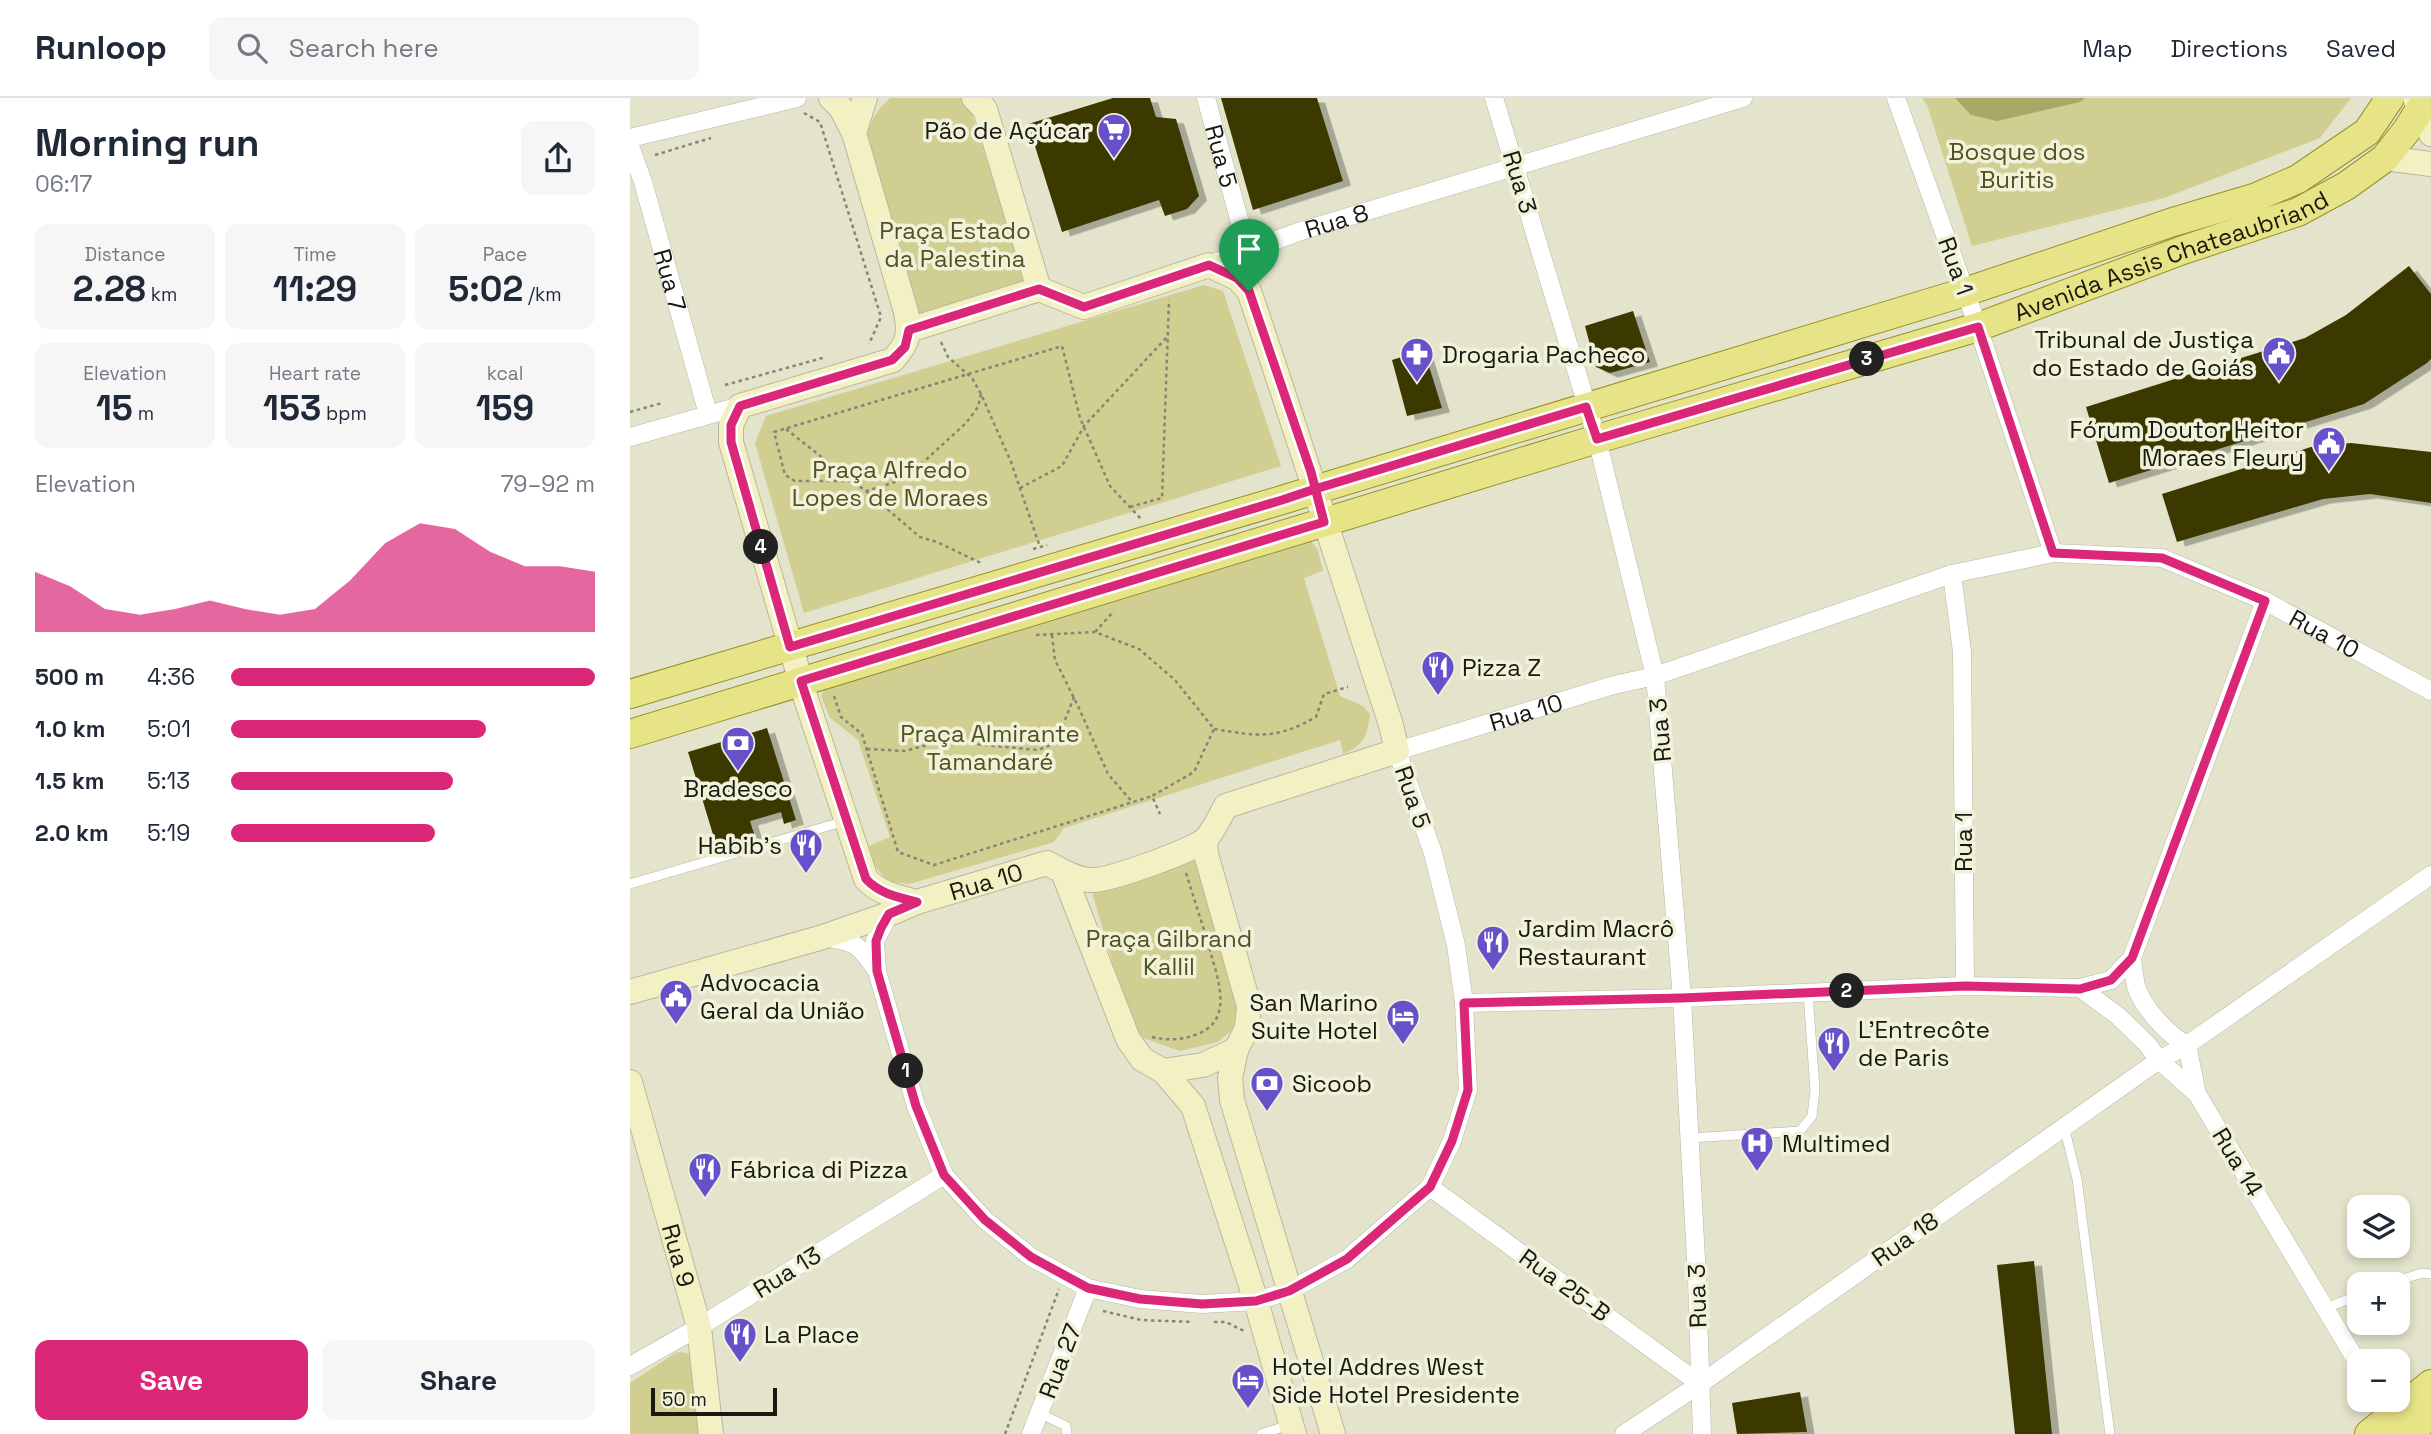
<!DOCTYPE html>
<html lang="en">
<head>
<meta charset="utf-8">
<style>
	body { margin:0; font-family:"Space Grotesk",sans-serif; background:#f6f6f7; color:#1f2937; height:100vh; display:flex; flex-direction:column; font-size:26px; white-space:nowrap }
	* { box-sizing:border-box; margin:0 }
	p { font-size:23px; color:#747a83 }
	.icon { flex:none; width:38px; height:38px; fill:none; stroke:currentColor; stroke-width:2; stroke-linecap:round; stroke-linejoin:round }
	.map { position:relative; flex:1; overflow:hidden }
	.panel { display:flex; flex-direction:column; background:#fff; width:630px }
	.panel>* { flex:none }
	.tools { position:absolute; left:1717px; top:1097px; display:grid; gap:14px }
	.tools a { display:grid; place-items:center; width:63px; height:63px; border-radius:14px; background:#fff; box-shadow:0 4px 10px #0003; font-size:35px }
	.scale { position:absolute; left:21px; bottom:18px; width:126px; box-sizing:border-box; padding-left:7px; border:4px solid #191911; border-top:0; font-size:19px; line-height:24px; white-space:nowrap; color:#191911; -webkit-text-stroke:5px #f1f2da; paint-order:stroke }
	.pin { position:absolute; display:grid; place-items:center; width:60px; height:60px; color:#fff; margin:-72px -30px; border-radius:50% 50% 50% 0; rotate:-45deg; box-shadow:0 0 7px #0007 }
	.pin .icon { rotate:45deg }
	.km { position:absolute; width:35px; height:35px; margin:-18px; border-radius:50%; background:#222; color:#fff; font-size:19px; line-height:35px; text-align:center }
	.round { display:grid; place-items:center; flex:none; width:74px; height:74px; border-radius:14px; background:#f6f6f7 }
	.summary { display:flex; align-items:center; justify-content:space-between; height:119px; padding:0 35px }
	h1 { font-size:38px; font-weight:700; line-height:52px }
	.metrics { display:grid; grid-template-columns:repeat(3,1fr); gap:10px; height:119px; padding:7px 35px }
	.metrics div { display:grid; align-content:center; border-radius:14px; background:#f6f6f7; text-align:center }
	.metrics b { font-size:35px; font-weight:700 }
	.metrics small { font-size:19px; font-weight:400 }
	.metrics p { font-size:19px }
	.chart { height:196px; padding:14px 35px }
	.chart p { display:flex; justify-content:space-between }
	.chart svg { width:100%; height:126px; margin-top:7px; fill:#db2777; opacity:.7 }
	.action { display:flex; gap:14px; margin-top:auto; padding:14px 35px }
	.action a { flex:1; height:80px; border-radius:14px; background:#db2777; color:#fff; font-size:28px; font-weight:700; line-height:80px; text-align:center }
	.action a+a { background:#f6f6f7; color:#1f2937 }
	ul { padding:0 35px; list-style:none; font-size:23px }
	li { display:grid; grid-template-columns:112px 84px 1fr; align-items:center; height:52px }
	li i { height:18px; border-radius:9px; background:#db2777 }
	header { display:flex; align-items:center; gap:42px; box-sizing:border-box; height:98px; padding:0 35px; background:#fff; border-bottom:2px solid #e0e1e3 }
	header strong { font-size:33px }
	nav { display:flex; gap:38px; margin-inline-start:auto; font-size:24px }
	.search { width:490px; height:63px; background:#f6f6f7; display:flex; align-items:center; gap:18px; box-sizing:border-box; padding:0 24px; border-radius:14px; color:#747a83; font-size:26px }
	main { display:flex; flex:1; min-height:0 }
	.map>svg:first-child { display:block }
	.green { fill:#d0ce90 }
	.water { fill:#aaa867 }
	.building { fill:#3a3802; filter:url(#shadow) }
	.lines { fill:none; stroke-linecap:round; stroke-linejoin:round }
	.lane-casing { stroke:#b8b8a1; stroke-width:10 }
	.street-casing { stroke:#b8b8a1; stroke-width:19 }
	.secondary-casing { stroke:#b8b8a1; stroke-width:26 }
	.primary-casing { stroke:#94912a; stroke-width:30 }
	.path { stroke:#868676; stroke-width:2.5; stroke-dasharray:3.5 3.5; stroke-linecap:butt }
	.lane { stroke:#fff; stroke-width:9 }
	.street { stroke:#fff; stroke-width:18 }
	.secondary { stroke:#f3f1c3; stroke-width:24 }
	.primary { stroke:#e7e387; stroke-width:28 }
	.route-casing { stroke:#fff; stroke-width:14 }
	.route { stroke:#db2777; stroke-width:9 }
	.labels { text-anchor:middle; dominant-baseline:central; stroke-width:7; stroke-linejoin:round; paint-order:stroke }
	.poi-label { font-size:24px; fill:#191911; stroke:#f1f2da; text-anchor:start }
	.park-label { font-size:24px; fill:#52511f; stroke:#f1f2da }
	.street-label { font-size:24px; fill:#191911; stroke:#f1f2da }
</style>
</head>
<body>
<header>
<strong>Runloop</strong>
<div class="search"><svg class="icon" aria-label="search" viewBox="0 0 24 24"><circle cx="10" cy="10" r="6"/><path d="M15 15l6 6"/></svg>Search here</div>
<nav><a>Map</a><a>Directions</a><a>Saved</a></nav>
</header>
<main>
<section class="panel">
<div class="summary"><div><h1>Morning run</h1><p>06:17</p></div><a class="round"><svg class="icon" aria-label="share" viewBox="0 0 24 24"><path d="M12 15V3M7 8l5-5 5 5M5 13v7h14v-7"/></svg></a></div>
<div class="metrics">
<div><p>Distance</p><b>2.28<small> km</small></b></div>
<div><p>Time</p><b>11:29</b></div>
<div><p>Pace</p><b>5:02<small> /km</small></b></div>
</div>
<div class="metrics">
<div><p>Elevation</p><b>15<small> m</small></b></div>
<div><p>Heart rate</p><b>153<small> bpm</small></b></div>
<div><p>kcal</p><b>159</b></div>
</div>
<div class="chart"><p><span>Elevation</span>79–92 m</p>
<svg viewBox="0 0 160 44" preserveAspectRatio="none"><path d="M0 44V23L10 28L20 36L30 38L40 36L50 33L60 36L70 38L80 36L90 26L100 13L110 6L120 8L130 16L140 21L150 21L160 23V44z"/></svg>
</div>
<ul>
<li><b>500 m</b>4:36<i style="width:100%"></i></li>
<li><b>1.0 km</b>5:01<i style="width:70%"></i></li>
<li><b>1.5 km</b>5:13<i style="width:61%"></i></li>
<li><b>2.0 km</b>5:19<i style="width:56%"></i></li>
</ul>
<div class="action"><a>Save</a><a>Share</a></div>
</section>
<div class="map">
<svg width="1801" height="1336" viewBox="0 0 1801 1336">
	<defs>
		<filter id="shadow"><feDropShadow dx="8" dy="4.5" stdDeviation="0" flood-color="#0004"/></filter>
	</defs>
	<rect width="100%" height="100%" fill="#e4e4cd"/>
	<g class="green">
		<path d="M260,0H333L338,4L396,185L287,220L237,40C239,23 248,11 260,0Z"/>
		<polygon points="1292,0 1721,0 1690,40 1534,100 1342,148 1297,7"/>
		<polygon points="574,187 593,193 651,368 174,515 125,345 136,318"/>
		<path d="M679,440L688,452L693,473L674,480L710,598L733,608L740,616C737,639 734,647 713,656L710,642L434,730L424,744L279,786L257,783L244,766L239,748L260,739L228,642L200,620L191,598L196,586Z"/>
		<polygon points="570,756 610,913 604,930 588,944 550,953 513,940 499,922 460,787"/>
		<polygon points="47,1254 57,1255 64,1259 72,1336 0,1336 0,1285"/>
	</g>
	<polygon class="water" points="1325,0 1455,0 1450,4 1367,23 1341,17"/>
	<g class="building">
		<polygon points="483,0 520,0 526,19 546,21 569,98 557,111 535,118 529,102 432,134 398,26"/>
		<polygon points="591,0 687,0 713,83 623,112"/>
		<polygon points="1779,168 1801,196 1801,261 1797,265 1734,306 1479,385 1456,309 1675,240 1716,217"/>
		<polygon points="1003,213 1020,264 980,275 966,269 955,228"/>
		<polygon points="794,252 812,310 777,318 762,262"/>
		<polygon points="1721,345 1801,354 1801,405 1740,396 1693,401 1547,444 1532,396 1681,349"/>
		<polygon points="137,630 166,722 154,726 151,714 120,723 126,742 88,753 58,654"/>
		<polygon points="1404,1163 1422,1336 1385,1336 1367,1167"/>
		<polygon points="1170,1294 1177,1334 1107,1336 1102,1305"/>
	</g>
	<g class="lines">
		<defs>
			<g id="lane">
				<polyline points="0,786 215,723"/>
				<polyline points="1434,1028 1447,1081 1480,1336"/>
				<polyline points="1060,1040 1170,1033 1182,1018 1185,992 1178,895"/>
				<polyline points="1758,1186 1792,1175 1801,1176"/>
				<polyline points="1696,1210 1729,1197"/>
				<polyline points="409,1315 436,1328 437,1336"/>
				<polyline points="631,1336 659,1327"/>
			</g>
			<g id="street">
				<path id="s1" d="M576,0L612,132L607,157"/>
				<polyline points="864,0 967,341 1025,578 1052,900 1067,1180 1072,1336"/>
				<polyline points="1266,0 1348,229 1423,455"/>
				<polyline points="0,40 167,0"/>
				<path id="s2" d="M0,48L13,84L78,316"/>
				<path id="s3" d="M579,167L671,133L1113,0"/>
				<polyline points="0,339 110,308"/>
				<polyline points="1322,476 1332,554 1335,888"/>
				<path id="s4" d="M259,816L245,843L247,873L286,1008L314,1077L355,1122L401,1159L458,1190L510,1201L572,1206L626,1203L659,1193L717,1161L800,1089L822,1043L838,992L834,905L826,847L803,755L767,653L984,587L1025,578L1322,476L1423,455L1532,460L1635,503L1801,593"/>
				<path d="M194,839C227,844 228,846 247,873"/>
				<path d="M1502,860C1503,869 1504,879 1506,888C1512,909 1539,938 1557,947"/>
				<polyline points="1450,890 1487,917 1517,946 1529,962 1567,996 1729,1267"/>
				<polyline points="834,905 1052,900 1335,888 1450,890 1481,882 1502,860 1635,503"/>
				<polyline points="1557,947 1567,996"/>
				<polyline points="800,1089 1070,1286"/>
				<polyline points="0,1268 69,1229 314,1077"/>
				<polyline points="401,1336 458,1190"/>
				<polyline points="994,1336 1070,1286 1529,962 1557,947 1801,777"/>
			</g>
			<g id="secondary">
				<polyline points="201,0 211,10 224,35"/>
				<path d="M235,0L224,35L276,214C280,237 279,244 263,262L110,308L101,327V344L176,601L236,781C250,796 268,799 287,804"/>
				<polyline points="344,0 355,11 409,191"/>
				<polyline points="1785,0 1801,36"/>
				<polyline points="1755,60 1801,66"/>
				<polyline points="575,742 576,756 619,908 617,930 606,952 600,980 602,1002 703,1336"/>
				<polyline points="433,774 498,941 512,961 533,973 563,1008 626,1203 664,1336"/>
				<path id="s5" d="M0,894L193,839L259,816L287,804L417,765C430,772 448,783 463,782C480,782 565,752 576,741C584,732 590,718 596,708L767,653L761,627C714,482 668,337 619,193L607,180L579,167L454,209L409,191L279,232"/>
				<polyline points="533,973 573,967 606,952"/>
				<path id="s6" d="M0,984L69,1229L81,1336"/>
			</g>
			<g id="primary">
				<polyline points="0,596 652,402 1335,194 1543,124 1624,100 1668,81 1737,34 1760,0"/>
				<path id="s7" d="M0,636L967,341L1348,229L1553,152L1668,114L1716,88L1755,60L1777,32L1797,0"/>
				<polyline points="1739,1336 1801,1286"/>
				<polyline points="1776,1336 1801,1317"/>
			</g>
		</defs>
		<use href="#lane" class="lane-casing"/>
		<use href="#street" class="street-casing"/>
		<use href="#secondary" class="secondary-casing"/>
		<use href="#primary" class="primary-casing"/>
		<g class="path">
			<polyline points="174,15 190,24 251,219 239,246"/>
			<polyline points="25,57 81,40"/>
			<polyline points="311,244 318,259 342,280 351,296 381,364 410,449"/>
			<polyline points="95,287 196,259"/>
			<polyline points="351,296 348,309 336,325 275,381 236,393 222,383 165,383 155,377 144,334 432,248 450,320 480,388 511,421"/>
			<polyline points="0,314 32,305"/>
			<polyline points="156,331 222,383"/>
			<polyline points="390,390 432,368 454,328 538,238"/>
			<polyline points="236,393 290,439 307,444 353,466"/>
			<polyline points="500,409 532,400 539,202"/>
			<polyline points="403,451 417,447"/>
			<polyline points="465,534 484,513"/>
			<polyline points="406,537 465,534 509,551 545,582 584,631 564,674 522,698 530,716"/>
			<polyline points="422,537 425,562 448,608 478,676 503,705"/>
			<polyline points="204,598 211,619 232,636 268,754 304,767 522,698"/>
			<path d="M584,631C627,638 646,642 686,619L694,596L718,589"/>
			<polyline points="237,651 275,653 311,643 408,652 426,645 444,599"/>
			<polyline points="556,775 574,832"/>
			<path d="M522,939C539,943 554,942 570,935C606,919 585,874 578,845"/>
			<polyline points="473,1213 511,1222 563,1224"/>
			<polyline points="584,1224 596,1224 614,1233"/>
			<polyline points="375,1336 429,1191"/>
		</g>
		<use href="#lane" class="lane"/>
		<use href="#street" class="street"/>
		<use href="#secondary" class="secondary"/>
		<use href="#primary" class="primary"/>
	</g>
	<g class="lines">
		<defs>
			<path id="route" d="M619,193L681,374L694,424L171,583L236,781C250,796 268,799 287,804L259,816L251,830L246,843L247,873L286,1008L314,1077L355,1122L401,1159L458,1190L510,1201L572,1206L626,1203L659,1193L717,1161L800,1089L822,1043L838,992L834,905L1052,900L1335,888L1450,891L1481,882L1502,860L1635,503L1532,460L1423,455L1348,229L967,341L956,309L685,391L652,402L160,549L101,344V327L110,308L262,262L275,249L279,232L409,191L454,209L579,167L607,180L619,193"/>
		</defs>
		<use href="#route" class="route-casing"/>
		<use href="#route" class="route"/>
	</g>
	<defs>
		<symbol id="supermarket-pin" viewBox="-11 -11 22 30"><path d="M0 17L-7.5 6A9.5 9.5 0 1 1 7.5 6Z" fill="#6751ca" stroke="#f1f2da"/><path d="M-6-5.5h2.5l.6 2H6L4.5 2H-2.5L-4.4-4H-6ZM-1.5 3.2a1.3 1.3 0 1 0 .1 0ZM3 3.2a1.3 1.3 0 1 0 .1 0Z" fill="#fff"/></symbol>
		<symbol id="civic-pin" viewBox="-11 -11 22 30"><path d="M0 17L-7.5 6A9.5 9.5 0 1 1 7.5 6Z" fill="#6751ca" stroke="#f1f2da"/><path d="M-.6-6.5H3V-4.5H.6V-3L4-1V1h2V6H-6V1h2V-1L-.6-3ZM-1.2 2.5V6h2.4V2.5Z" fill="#fff"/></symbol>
		<symbol id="pharmacy-pin" viewBox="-11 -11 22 30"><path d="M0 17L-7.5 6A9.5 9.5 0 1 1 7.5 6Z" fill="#6751ca" stroke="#f1f2da"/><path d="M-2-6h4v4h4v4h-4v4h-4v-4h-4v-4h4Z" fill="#fff"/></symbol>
		<symbol id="restaurant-pin" viewBox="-11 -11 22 30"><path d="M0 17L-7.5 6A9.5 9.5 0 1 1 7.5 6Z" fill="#6751ca" stroke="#f1f2da"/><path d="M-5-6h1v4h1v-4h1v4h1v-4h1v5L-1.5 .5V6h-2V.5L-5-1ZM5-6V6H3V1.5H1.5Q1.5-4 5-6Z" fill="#fff"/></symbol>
		<symbol id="bank-pin" viewBox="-11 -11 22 30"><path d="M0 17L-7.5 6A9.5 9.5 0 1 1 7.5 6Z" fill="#6751ca" stroke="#f1f2da"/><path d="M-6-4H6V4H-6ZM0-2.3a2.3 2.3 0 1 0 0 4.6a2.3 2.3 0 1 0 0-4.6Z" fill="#fff"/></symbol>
		<symbol id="hotel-pin" viewBox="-11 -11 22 30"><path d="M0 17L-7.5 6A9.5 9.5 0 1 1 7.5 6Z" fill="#6751ca" stroke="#f1f2da"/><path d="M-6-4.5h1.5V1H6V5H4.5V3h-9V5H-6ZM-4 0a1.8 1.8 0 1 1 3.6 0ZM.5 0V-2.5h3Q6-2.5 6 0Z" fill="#fff"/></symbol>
		<symbol id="hospital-pin" viewBox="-11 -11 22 30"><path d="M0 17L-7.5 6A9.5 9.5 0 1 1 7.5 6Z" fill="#6751ca" stroke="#f1f2da"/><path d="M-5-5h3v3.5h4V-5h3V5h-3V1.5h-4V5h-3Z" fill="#fff"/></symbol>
	</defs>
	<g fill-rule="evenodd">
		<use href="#supermarket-pin" x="465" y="13" width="38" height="52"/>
		<use href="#civic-pin" x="1630" y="236" width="38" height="52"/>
		<use href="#pharmacy-pin" x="768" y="237" width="38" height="52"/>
		<use href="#civic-pin" x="1680" y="326" width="38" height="52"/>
		<use href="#restaurant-pin" x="789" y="550" width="38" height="52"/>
		<use href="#bank-pin" x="89" y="626" width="38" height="52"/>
		<use href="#restaurant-pin" x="157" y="728" width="38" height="52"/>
		<use href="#restaurant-pin" x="844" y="825" width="38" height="52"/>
		<use href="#civic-pin" x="27" y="879" width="38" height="52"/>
		<use href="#hotel-pin" x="754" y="899" width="38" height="52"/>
		<use href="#restaurant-pin" x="1185" y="926" width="38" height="52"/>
		<use href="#bank-pin" x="618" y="966" width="38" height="52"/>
		<use href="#hospital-pin" x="1108" y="1026" width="38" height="52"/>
		<use href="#restaurant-pin" x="56" y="1052" width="38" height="52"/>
		<use href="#restaurant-pin" x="91" y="1217" width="38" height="52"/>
		<use href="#hotel-pin" x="599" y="1263" width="38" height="52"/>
	</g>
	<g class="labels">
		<g class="poi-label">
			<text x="460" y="32" text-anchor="end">Pão de Açúcar</text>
			<text x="1624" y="241" text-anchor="end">Tribunal de Justiça<tspan x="1624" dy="28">do Estado de Goiás</tspan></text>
			<text x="812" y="256">Drogaria Pacheco</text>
			<text x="1674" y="331" text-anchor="end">Fórum Doutor Heitor<tspan x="1674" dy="28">Moraes Fleury</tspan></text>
			<text x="832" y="569">Pizza Z</text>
			<text x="108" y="690" text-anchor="middle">Bradesco</text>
			<text x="152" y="747" text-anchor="end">Habib's</text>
			<text x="888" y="830">Jardim Macrô<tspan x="888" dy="28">Restaurant</tspan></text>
			<text x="70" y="884">Advocacia<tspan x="70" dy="28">Geral da União</tspan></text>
			<text x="748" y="904" text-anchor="end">San Marino<tspan x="748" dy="28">Suite Hotel</tspan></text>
			<text x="1228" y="931">L’Entrecôte<tspan x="1228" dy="28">de Paris</tspan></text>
			<text x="662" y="985">Sicoob</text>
			<text x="1152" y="1045">Multimed</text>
			<text x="100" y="1071">Fábrica di Pizza</text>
			<text x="134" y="1236">La Place</text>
			<text x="642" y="1268">Hotel Addres West<tspan x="642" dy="28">Side Hotel Presidente</tspan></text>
		</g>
		<g class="park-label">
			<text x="1387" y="53">Bosque dos<tspan x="1387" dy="28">Buritis</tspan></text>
			<text x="325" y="132">Praça Estado<tspan x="325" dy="28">da Palestina</tspan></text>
			<text x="260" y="371">Praça Alfredo<tspan x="260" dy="28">Lopes de Moraes</tspan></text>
			<text x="360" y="635">Praça Almirante<tspan x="360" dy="28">Tamandaré</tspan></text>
			<text x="539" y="840">Praça Gilbrand<tspan x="539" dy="28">Kallil</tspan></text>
		</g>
		<g class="street-label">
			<text stroke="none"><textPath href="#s1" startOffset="60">Rua 5</textPath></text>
			<text transform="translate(890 84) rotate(73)">Rua 3</text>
			<text stroke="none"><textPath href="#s3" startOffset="135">Rua 8</textPath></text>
			<text stroke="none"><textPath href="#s7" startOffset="1614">Avenida Assis Chateaubriand</textPath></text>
			<text transform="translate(1326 168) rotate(70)">Rua 1</text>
			<text stroke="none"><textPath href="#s2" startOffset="140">Rua 7</textPath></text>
			<text stroke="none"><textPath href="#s4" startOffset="2268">Rua 10</textPath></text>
			<text stroke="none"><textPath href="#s4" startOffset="1428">Rua 10</textPath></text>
			<text transform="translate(1030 632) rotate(-95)">Rua 3</text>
			<text transform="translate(783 699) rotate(71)">Rua 5</text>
			<text transform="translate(1333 744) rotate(-90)">Rua 1</text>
			<text stroke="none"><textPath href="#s5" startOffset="373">Rua 10</textPath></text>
			<text transform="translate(1608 1064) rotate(59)">Rua 14</text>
			<text transform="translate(1275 1141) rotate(-35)">Rua 18</text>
			<text stroke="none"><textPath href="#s6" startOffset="180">Rua 9</textPath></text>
			<text transform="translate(157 1174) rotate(-32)">Rua 13</text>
			<text transform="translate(935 1187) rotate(36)">Rua 25-B</text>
			<text transform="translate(1067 1198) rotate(-92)">Rua 3</text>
			<text transform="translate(430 1263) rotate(-69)">Rua 27</text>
		</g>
	</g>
</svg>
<div class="tools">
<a><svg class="icon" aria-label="layers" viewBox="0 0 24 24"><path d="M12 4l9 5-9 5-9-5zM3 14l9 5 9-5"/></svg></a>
<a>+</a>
<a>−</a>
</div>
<div class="scale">50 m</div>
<div class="pin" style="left:619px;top:193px;background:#1e9e55"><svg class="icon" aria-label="arrive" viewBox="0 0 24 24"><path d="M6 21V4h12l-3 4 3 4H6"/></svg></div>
<b class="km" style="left:276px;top:973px">1</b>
<b class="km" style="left:1217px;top:893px">2</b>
<b class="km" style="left:1237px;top:261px">3</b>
<b class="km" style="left:131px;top:449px">4</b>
</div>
</main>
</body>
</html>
